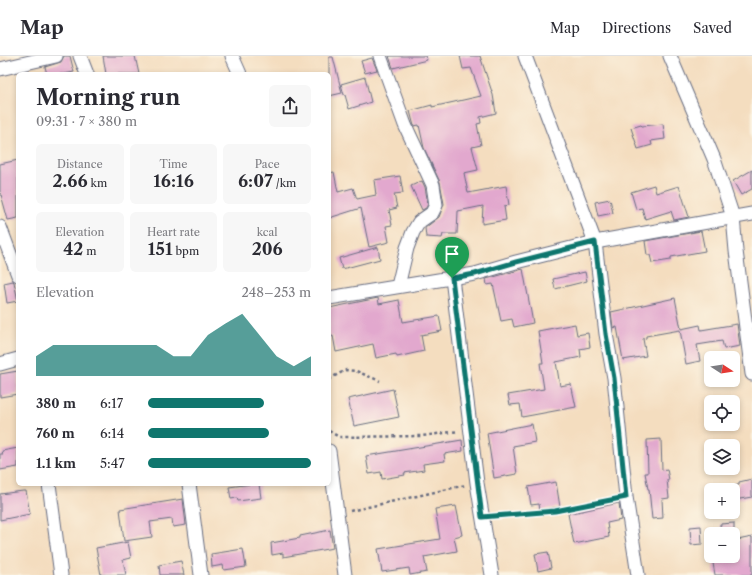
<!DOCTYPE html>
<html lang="en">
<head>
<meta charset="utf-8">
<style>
	body { margin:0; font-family:"Libre Caslon Text",serif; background:#f7f7f7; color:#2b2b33; height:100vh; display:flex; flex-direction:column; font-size:15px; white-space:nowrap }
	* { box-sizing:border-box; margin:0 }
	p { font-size:13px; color:#7c7c81 }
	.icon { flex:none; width:22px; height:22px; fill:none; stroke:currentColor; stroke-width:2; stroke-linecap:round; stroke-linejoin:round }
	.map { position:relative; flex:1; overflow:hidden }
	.drawer { position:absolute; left:16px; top:16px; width:315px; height:414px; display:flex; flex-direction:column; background:#fff; border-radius:6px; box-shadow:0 2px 6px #0003 }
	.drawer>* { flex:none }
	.needle { width:26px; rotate:102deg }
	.buttons { position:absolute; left:704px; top:295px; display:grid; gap:8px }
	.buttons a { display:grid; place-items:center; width:36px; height:36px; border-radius:6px; background:#fff; box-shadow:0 2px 6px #0003; font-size:20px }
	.pin { position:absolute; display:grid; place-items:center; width:34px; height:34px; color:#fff; margin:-41px -17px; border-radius:50% 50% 50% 0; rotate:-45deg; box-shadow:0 0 4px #0007 }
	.pin .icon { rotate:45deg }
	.round { display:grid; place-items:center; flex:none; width:42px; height:42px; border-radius:6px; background:#f7f7f7 }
	.summary { display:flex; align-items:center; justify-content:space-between; height:68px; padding:0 20px }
	h1 { font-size:22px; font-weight:700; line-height:30px }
	.stats { display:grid; grid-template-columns:repeat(3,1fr); gap:6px; height:68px; padding:4px 20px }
	.stats div { display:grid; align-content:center; border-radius:6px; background:#f7f7f7; text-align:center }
	.stats b { font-size:17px; font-weight:700 }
	.stats small { font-size:11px; font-weight:400 }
	.stats p { font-size:11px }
	.chart { height:112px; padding:8px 20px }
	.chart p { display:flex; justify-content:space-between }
	.chart svg { width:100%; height:72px; margin-top:4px; fill:#0f766e; opacity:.7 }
	ul { padding:0 20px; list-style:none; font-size:13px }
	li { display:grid; grid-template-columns:64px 48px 1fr; align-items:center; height:30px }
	li i { height:10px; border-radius:5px; background:#0f766e }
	header { display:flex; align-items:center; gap:24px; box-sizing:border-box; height:56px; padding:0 20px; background:#fff; border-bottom:1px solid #e1e1e2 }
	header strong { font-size:19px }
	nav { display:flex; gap:22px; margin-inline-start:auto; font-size:14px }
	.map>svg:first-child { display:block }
	.building { fill:#e2a8ce }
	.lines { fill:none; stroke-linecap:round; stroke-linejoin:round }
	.minor-casing { stroke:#676c80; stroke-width:15 }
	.path { stroke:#676c80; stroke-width:2.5; stroke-dasharray:3 3; stroke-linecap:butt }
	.minor { stroke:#fff; stroke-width:13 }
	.route-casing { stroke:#fff; stroke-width:8 }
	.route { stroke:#0f766e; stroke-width:5 }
</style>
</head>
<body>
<header>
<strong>Map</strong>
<nav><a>Map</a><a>Directions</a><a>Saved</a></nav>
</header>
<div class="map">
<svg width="752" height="519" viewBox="0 0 752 519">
	<rect width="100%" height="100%" fill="#fcf5e5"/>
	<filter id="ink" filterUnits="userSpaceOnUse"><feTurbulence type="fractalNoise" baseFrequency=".025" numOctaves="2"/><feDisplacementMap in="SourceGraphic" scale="8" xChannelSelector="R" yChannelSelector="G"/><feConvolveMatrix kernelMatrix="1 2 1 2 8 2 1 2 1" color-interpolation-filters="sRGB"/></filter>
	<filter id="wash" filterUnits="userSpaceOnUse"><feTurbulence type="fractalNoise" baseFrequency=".012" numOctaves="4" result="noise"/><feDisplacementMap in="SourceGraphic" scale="16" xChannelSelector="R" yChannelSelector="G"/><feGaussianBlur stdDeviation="0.9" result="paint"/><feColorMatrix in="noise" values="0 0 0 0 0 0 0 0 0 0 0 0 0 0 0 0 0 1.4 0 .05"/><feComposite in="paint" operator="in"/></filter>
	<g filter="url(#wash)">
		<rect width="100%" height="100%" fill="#f4ddbf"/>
		<g id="blocks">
			<g class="building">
				<polygon points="64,0 70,0 74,16 64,18 47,18 45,11 61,6"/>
				<polygon points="103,0 135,0 139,18 106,18"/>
				<polygon points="389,0 426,0 427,4 393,12"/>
				<polygon points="460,0 480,0 493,39 496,57 480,61 481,67 477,68 481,89 472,91 478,114 464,117 468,137 506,130 509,149 504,150 506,164 482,168 483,150 458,155 457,178 443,178 442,182 426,181 425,172 439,161 444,148 440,126 424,92 419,69 414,70 410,55 432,49 432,51 481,40 471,12 463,13"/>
				<polygon points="329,1 333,1 342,37 329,40"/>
				<polygon points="372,2 377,14 365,17 361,5"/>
				<polygon points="365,21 371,46 349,53 345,39 344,39 341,28"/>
				<polygon points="663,68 665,83 651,85 652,89 638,93 631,72 641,69 642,70"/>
				<polygon points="18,104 18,162 8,164 0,135 0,108"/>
				<polygon points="752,114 752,133 741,139 733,125"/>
				<polygon points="334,116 338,136 353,132 357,143 376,139 374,124 400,120 403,137 394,138 397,152 389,154 392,169 386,170 389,186 369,191 361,152 329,162 329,117"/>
				<polygon points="422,125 425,131 428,148 426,152 422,154 411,130"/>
				<polygon points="654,129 656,137 679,130 689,161 674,164 671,155 645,163 642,152 636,153 631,136"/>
				<polygon points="610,143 613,157 598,160 595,146"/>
				<polygon points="701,175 705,195 671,201 671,204 652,207 650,199 647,199 645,185"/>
				<polygon points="378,191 380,203 342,213 339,202"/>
				<polygon points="523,213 533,267 514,271 512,263 501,265 493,228 487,229 486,223"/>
				<polygon points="585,216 587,225 555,233 553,223"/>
				<polygon points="13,225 14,226 18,245 7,247 4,227"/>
				<polygon points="378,242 379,248 399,244 403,266 439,260 442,275 421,279 424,295 397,301 396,298 376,302 373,288 336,296 333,280 329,281 329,252"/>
				<polygon points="675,242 681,273 700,269 701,274 737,268 740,290 724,293 722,285 697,289 700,305 686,308 680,274 646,280 646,282 643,283 646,300 623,304 617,271 613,272 611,256"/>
				<polygon points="575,268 577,279 588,277 590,291 580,293 581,301 556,306 560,330 571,328 576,351 522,361 520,348 510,349 508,339 544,333 540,307 543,307 538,275"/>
				<polygon points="18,315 18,338 0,341 0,318"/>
				<polygon points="393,333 399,361 354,370 348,343"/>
				<polygon points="532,368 535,386 513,390 517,418 494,422 487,377"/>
				<polygon points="661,383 662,414 667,413 669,424 667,424 669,442 662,443 663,462 652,463 649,433 648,433 645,417 648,417 647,384"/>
				<polygon points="462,384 463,395 444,398 445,405 423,408 424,414 404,417 405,419 382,423 381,416 369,418 366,400"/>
				<polygon points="18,392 18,411 0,414 0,398 3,398 2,395"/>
				<polygon points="752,423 752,441 734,444 733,434 732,434 731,430 739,429 739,426"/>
				<polygon points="556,426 560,451 540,454 539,448 531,449 528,431"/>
				<polygon points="251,428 259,428 261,442 238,445 237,442 231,443 229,431"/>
				<polygon points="23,435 26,435 30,458 0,464 0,438"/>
				<polygon points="183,443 186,469 173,471 172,463 150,466 152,481 124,485 120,453"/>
				<polygon points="619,447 621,464 607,467 609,481 574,488 568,458"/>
				<polygon points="456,450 462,479 454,481 457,495 424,501 427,516 410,519 409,512 382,516 378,493 440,483 435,453"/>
				<polygon points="734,467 734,478 721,478 720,468"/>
				<polygon points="701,470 702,488 691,489 690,471"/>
				<polygon points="330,474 333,492 283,501 283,497 272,499 271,487 300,482 300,480"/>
				<polygon points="752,481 752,519 715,519 712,501 733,500 733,485"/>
				<polygon points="128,486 131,502 123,504 126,519 101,519 96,492"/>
				<polygon points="243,493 246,511 224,514 223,509 212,511 211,498"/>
				<polygon points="548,496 551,512 538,515 535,498"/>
				<polygon points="181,505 184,519 160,519 159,509"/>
			</g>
		</g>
	</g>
	<g filter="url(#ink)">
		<use href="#blocks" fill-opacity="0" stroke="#676c80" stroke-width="1"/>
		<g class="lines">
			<defs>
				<g id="minor">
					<polyline points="80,0 87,18"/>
					<polyline points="232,0 240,18"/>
					<polyline points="380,0 405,69 433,129 436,149 432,157 419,166 413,176 407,192 398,230"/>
					<polyline points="525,0 595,186 606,278 614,322 626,441 638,519"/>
					<polyline points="670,0 714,103 733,161 736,195 752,318"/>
					<polyline points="0,13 56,0"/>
					<polyline points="0,171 18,219"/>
					<polyline points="452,222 477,427 492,519"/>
					<polyline points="329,242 475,218 516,206 595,186 752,158"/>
					<polyline points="0,308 18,303"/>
					<polyline points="329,395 345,519"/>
					<polyline points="49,428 61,519"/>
					<polyline points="189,428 201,519"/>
				</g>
			</defs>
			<use href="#minor" class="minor-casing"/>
			<g class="path">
				<polyline points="329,323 346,314 356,315 380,325"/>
				<polyline points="329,375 339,381 422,380 459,375"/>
				<polyline points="350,455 466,429"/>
				<polyline points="495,460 555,455 615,443"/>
			</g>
			<use href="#minor" class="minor"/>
		</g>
	</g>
	<g class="lines" filter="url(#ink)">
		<defs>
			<polygon id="route" points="595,186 606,278 614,322 626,441 555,455 482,461 452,222 475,218 516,206"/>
		</defs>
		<use href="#route" class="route-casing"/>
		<use href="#route" class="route"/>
	</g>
</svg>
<div class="buttons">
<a><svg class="needle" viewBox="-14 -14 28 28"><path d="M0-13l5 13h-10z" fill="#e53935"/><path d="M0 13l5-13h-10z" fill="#7c7c81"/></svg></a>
<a><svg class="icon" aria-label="locate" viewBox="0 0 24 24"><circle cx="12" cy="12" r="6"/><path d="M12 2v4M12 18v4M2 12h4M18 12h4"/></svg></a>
<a><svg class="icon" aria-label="layers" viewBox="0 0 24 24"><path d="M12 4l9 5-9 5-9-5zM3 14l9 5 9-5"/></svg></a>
<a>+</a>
<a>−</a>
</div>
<div class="pin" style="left:452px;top:222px;background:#1e9e55"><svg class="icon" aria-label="arrive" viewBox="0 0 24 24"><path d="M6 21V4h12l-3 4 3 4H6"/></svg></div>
<section class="drawer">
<div class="summary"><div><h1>Morning run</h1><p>09:31 · 7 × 380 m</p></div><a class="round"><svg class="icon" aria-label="share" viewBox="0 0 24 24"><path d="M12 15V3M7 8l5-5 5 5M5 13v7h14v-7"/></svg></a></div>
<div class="stats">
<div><p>Distance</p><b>2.66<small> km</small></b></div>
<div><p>Time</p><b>16:16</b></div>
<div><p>Pace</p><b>6:07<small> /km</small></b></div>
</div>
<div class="stats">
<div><p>Elevation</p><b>42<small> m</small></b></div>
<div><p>Heart rate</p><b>151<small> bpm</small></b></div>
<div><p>kcal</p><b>206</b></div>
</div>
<div class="chart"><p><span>Elevation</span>248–253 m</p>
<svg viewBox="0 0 160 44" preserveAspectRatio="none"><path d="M0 44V32L10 25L20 25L30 25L40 25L50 25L60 25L70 25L80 32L90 32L100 19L110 12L120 6L130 19L140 32L150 38L160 32V44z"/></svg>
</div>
<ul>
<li><b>380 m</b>6:17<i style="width:71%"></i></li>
<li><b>760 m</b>6:14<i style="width:74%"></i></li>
<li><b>1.1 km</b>5:47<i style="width:100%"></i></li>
</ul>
</section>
</div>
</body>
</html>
